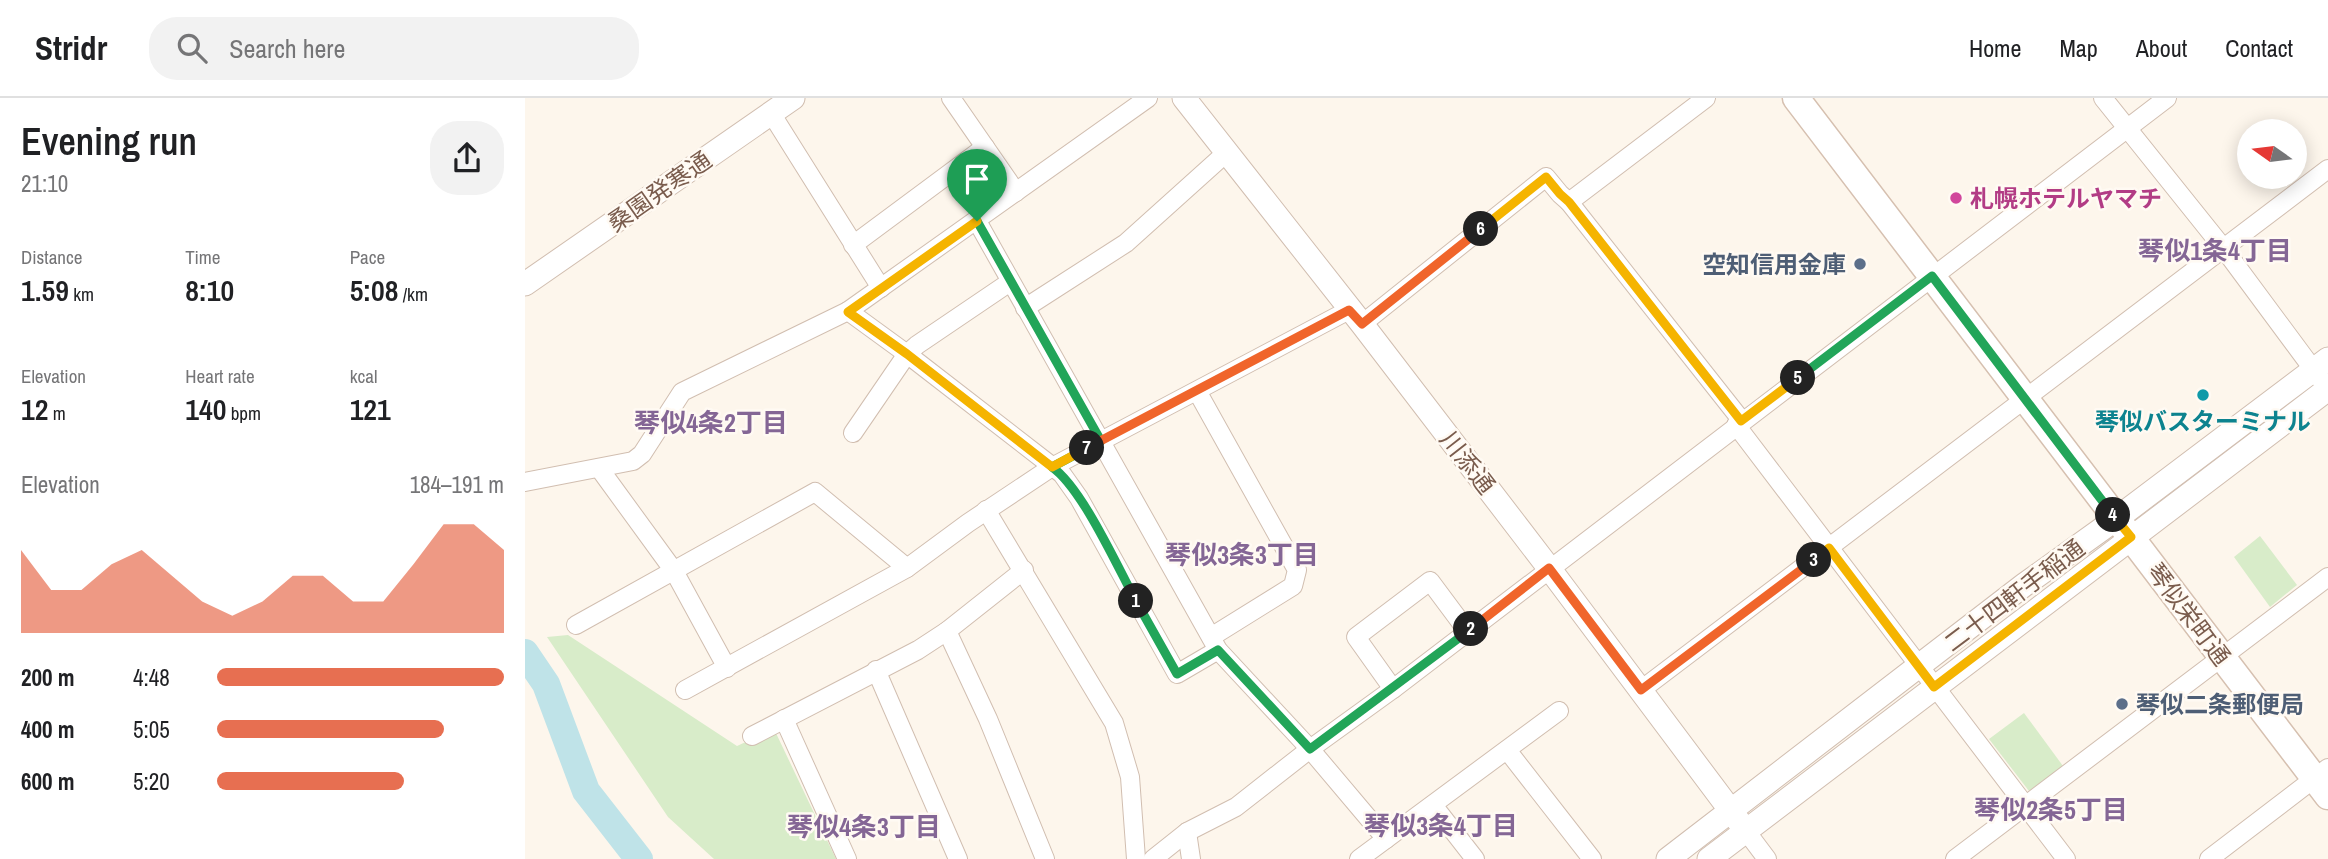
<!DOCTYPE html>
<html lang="en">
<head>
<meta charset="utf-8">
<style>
	body { margin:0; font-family:"Archivo Narrow","Noto Sans JP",sans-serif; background:#f2f2f2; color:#202124; height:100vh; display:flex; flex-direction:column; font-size:26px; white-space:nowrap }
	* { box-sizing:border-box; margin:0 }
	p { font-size:23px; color:#757577 }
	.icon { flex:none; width:38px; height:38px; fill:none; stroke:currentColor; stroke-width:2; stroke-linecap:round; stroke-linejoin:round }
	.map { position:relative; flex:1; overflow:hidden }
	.side { display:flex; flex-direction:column; background:#fff; width:525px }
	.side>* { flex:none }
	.needle { width:46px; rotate:284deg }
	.buttons { position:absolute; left:1712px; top:21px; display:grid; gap:14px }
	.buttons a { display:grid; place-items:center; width:70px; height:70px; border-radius:50%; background:#fff; box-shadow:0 4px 18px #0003; font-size:35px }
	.pin { position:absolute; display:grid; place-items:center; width:60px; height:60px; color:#fff; margin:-72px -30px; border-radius:50% 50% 50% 0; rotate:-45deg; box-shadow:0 0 7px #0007 }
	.pin .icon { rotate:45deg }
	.km { position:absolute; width:35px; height:35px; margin:-18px; border-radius:50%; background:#222; color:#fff; font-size:19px; line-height:35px; text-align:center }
	.round { display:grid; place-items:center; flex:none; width:74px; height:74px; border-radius:28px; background:#f2f2f2 }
	.headline { display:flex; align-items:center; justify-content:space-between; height:119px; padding:0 21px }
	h1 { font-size:38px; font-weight:600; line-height:52px }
	.metrics { display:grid; grid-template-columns:repeat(3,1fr); gap:10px; height:119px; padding:7px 21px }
	.metrics div { display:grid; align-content:center }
	.metrics b { font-size:30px; font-weight:600 }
	.metrics small { font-size:19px; font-weight:400 }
	.metrics p { font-size:19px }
	.chart { height:196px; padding:14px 21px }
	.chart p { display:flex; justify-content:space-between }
	.chart svg { width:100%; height:126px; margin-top:7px; fill:#e76f51; opacity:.7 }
	ul { padding:0 21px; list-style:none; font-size:23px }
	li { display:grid; grid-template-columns:112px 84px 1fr; align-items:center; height:52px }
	li i { height:18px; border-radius:9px; background:#e76f51 }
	header { display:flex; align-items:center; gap:42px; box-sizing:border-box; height:98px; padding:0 35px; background:#fff; border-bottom:2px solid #e0e0e0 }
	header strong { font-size:33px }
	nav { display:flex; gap:38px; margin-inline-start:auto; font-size:24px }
	.search { width:490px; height:63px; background:#f2f2f2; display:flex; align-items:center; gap:18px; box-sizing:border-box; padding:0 24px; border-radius:28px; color:#757577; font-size:26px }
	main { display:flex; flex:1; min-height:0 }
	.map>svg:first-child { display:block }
	.green { fill:#d8ecc9 }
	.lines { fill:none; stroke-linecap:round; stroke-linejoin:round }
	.river { stroke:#bfe3e8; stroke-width:28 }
	.minor-casing { stroke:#d1beb0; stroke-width:20 }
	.tertiary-casing { stroke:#d1beb0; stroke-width:25 }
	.secondary-casing { stroke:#d6c0b0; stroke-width:29 }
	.minor { stroke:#fff; stroke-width:18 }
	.tertiary { stroke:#fff; stroke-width:23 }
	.secondary { stroke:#fff; stroke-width:26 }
	.split-1-casing { stroke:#fff; stroke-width:14 }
	.split-2-casing { stroke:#fff; stroke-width:14 }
	.split-3-casing { stroke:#fff; stroke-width:14 }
	.split-4-casing { stroke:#fff; stroke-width:14 }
	.split-5-casing { stroke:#fff; stroke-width:14 }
	.split-6-casing { stroke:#fff; stroke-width:14 }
	.split-7-casing { stroke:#fff; stroke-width:14 }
	.split-8-casing { stroke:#fff; stroke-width:14 }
	.split-1 { stroke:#22a559; stroke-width:9 }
	.split-2 { stroke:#22a559; stroke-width:9 }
	.split-3 { stroke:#f0652b; stroke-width:9 }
	.split-4 { stroke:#f5b400; stroke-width:9 }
	.split-5 { stroke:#22a559; stroke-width:9 }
	.split-6 { stroke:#f5b400; stroke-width:9 }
	.split-7 { stroke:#f0652b; stroke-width:9 }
	.split-8 { stroke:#f5b400; stroke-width:9 }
	.hotel-dot { fill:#d1479c; stroke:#fffaf3; stroke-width:2.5 }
	.service-dot { fill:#5c6f8a; stroke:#fffaf3; stroke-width:2.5 }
	.culture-dot { fill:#0f9aa8; stroke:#fffaf3; stroke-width:2.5 }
	.labels { text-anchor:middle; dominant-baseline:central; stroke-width:5; stroke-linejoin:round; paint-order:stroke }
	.street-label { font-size:24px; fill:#7a5c4d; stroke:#fffaf3 }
	.hotel-label { font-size:24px; font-weight:bold; fill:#b23c85; stroke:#fffaf3; text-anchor:start }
	.service-label { font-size:24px; font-weight:bold; fill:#4e5e75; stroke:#fffaf3; text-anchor:end }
	.culture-label { font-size:24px; font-weight:bold; fill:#0d838f; stroke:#fffaf3 }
	.neighbourhood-label { font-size:26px; font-weight:bold; fill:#846695; stroke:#fffaf3 }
</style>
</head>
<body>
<header>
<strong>Stridr</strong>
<div class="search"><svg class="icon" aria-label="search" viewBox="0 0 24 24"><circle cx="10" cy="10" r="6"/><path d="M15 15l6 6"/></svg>Search here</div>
<nav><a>Home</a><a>Map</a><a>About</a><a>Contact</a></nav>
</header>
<main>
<section class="side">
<div class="headline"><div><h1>Evening run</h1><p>21:10</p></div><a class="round"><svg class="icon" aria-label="share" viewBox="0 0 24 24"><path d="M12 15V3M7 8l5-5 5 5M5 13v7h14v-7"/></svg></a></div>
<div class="metrics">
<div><p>Distance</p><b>1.59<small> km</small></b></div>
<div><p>Time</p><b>8:10</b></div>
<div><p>Pace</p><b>5:08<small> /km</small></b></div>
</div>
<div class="metrics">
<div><p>Elevation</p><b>12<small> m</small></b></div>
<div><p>Heart rate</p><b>140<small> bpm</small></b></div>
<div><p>kcal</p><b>121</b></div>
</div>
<div class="chart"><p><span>Elevation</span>184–191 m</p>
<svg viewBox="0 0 160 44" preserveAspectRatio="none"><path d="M0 44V15L10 29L20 29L30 20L40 15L50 24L60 33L70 38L80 33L90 24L100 24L110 33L120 33L130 20L140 6L150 6L160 15V44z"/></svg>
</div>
<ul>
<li><b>200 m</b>4:48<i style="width:100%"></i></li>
<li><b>400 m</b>5:05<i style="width:79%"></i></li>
<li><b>600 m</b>5:20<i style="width:65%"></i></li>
</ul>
</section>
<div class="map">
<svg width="1803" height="761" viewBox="0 0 1803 761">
	<rect width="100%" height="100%" fill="#fdf6ec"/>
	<g class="green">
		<polygon points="1735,438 1772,487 1745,509 1709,459"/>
		<polygon points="43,537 212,648 249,631 311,761 189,761 143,719 22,539"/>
		<polygon points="1499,615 1538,668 1504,693 1464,641"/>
	</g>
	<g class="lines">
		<polyline class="river" points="0,555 21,586 61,693 114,761"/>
		<defs>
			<g id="minor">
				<polyline points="426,0 491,94"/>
				<polyline points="1181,0 1044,104 1217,323"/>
				<polyline points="1578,0 1699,151 1796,282"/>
				<polyline points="246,15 356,190"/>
				<polyline points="452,123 693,552 785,651 861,741"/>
				<polyline points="328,147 460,49"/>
				<polyline points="500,210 601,145 701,55"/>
				<polyline points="323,213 382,256 537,376 554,400 652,576 693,552"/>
				<polyline points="837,226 1021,79 1035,96 1044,104"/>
				<polyline points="672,293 772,472 768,488 686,539"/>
				<polyline points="1211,327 1541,761"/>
				<polyline points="328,335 382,256 392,247 485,184"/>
				<polyline points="74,370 149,473 202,570"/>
				<polyline points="0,384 108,363 117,356 157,294 323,213 623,0"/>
				<polyline points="461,412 589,625 605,679 611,761"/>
				<polyline points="51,527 290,394 382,470"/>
				<polyline points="422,533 463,621 520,761"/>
				<polyline points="351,572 433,761"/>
				<polyline points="868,591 831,539 905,483 943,534"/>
				<polyline points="160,592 382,470 443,425 527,369 824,212"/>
				<polyline points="1116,592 1803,71"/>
				<polyline points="259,621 322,761"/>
				<polyline points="227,638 393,552 422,533 499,472"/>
				<polyline points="982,652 1067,761"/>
				<polyline points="908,707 950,761"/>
				<polyline points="1221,733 1242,761"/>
				<polyline points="662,734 666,761"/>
				<polyline points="628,761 662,734 711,709 785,651 868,591 1642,0"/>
				<polyline points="834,761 1034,613"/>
				<polyline points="1430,761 1803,479"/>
				<polyline points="1684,761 1803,670"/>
			</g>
			<g id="tertiary">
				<polyline points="659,0 837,226 1024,470 1221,733"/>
				<polyline points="0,186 268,0"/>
				<polyline points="1143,761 1499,487 1591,421 1803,261"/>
				<polyline points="1184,761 1803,291"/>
			</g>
			<polyline id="secondary" points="1271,0 1803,698"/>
		</defs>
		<use href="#minor" class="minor-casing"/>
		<use href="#tertiary" class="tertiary-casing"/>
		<use href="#secondary" class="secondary-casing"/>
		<use href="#minor" class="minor"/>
		<use href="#tertiary" class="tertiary"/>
		<use href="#secondary" class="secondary"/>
	</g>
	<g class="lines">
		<defs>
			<path id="split-1" d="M452,123L576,343L527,369C557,390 592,468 611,503"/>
			<polyline id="split-2" points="611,503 652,576 693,552 785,651 946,531"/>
			<polyline id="split-3" points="946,531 1024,470 1116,592 1289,462"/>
			<polyline id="split-4" points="1289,462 1304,450 1409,589 1606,439 1588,417"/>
			<polyline id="split-5" points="1273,280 1407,178 1588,417"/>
			<polyline id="split-6" points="956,131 1021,79 1035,96 1044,104 1216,323 1273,280"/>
			<polyline id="split-7" points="562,350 824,212 837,226 956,131"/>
			<polyline id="split-8" points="452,123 323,214 382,256 527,369 562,350"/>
		</defs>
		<use href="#split-1" class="split-1-casing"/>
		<use href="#split-2" class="split-2-casing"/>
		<use href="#split-3" class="split-3-casing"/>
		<use href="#split-4" class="split-4-casing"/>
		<use href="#split-5" class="split-5-casing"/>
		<use href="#split-6" class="split-6-casing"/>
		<use href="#split-7" class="split-7-casing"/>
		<use href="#split-8" class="split-8-casing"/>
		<use href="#split-1" class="split-1"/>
		<use href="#split-2" class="split-2"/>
		<use href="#split-3" class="split-3"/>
		<use href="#split-4" class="split-4"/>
		<use href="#split-5" class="split-5"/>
		<use href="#split-6" class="split-6"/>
		<use href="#split-7" class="split-7"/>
		<use href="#split-8" class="split-8"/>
	</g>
	<circle class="hotel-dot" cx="1431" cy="100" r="7"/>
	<g class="service-dot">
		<circle cx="1335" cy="166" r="7"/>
		<circle cx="1597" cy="606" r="7"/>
	</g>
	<circle class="culture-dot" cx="1678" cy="297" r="7"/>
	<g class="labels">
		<g class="street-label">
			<text transform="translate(134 93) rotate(-35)">桑園発寒通</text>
			<text transform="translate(943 364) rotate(52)">川添通</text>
			<text transform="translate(1489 497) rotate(-37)">二十四軒手稲通</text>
			<text transform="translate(1664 516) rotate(53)">琴似栄町通</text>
		</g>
		<g class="hotel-label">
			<text x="1445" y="100">札幌ホテルヤマチ</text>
		</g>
		<g class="service-label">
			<text x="1321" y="166">空知信用金庫</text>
			<text x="1611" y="606" text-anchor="start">琴似二条郵便局</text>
		</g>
		<g class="culture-label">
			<text x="1678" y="323">琴似バスターミナル</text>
		</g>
		<g class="neighbourhood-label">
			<text x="1690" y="152">琴似1条4丁目</text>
			<text x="186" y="324">琴似4条2丁目</text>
			<text x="717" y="456">琴似3条3丁目</text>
			<text x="1526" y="711">琴似2条5丁目</text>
			<text x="916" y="727">琴似3条4丁目</text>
			<text x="339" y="728">琴似4条3丁目</text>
		</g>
	</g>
</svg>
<div class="buttons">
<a><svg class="needle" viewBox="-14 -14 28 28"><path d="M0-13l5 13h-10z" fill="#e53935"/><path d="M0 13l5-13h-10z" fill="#757577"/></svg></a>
</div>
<div class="pin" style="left:452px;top:123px;background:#1e9e55"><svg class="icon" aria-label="arrive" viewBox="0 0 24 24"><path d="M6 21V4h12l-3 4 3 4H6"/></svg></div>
<b class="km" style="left:611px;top:503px">1</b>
<b class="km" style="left:946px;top:531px">2</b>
<b class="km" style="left:1289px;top:462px">3</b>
<b class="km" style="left:1588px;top:417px">4</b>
<b class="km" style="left:1273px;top:280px">5</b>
<b class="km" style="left:956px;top:131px">6</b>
<b class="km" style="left:562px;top:350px">7</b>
</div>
</main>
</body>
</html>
